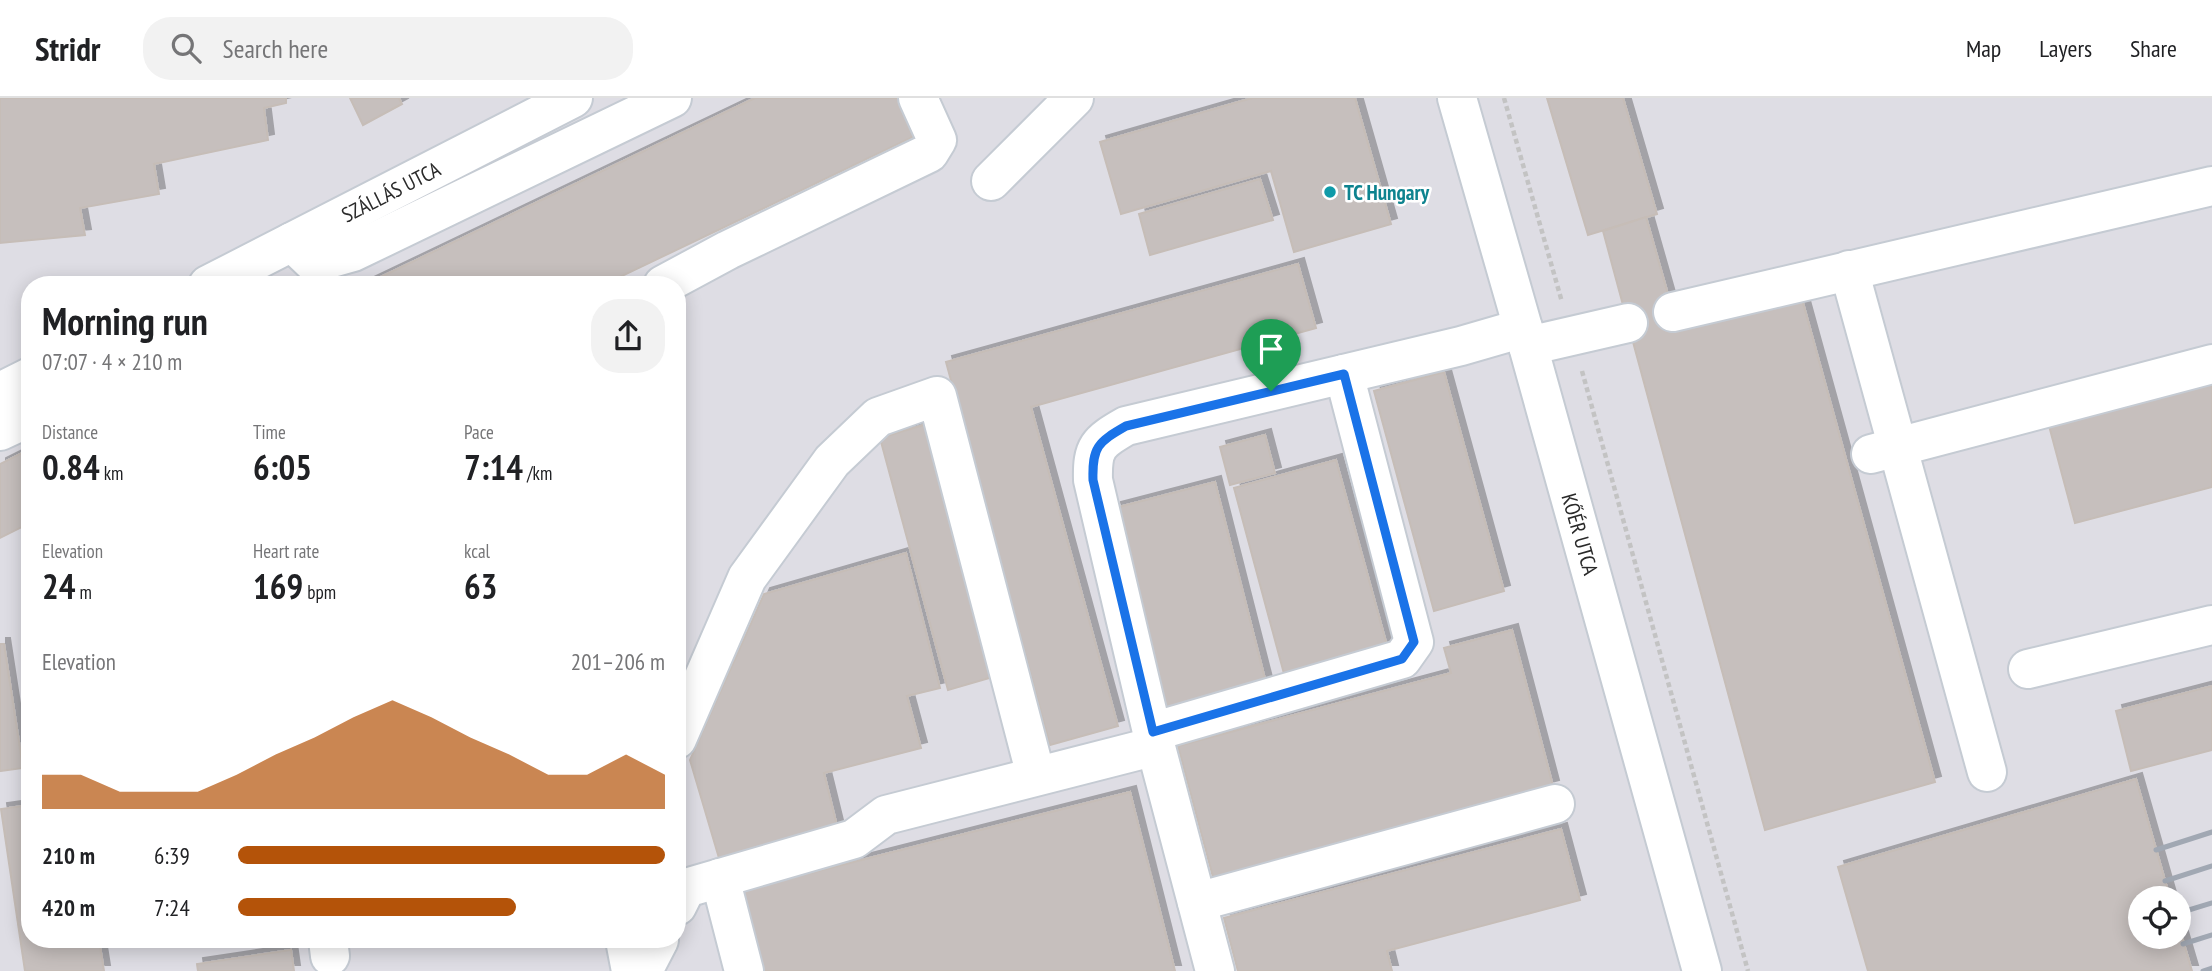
<!DOCTYPE html>
<html lang="en">
<head>
<meta charset="utf-8">
<style>
	body { margin:0; font-family:"PT Sans Narrow",sans-serif; background:#f2f2f2; color:#202124; height:100vh; display:flex; flex-direction:column; font-size:26px; white-space:nowrap }
	* { box-sizing:border-box; margin:0 }
	p { font-size:23px; color:#757577 }
	.icon { flex:none; width:38px; height:38px; fill:none; stroke:currentColor; stroke-width:2; stroke-linecap:round; stroke-linejoin:round }
	.map { position:relative; flex:1; overflow:hidden }
	.details { position:absolute; left:21px; top:178px; width:665px; height:672px; display:flex; flex-direction:column; background:#fff; border-radius:28px; box-shadow:0 4px 18px #0003 }
	.details>* { flex:none }
	.fabs { position:absolute; left:2128px; top:788px; display:grid; gap:14px }
	.fabs a { display:grid; place-items:center; width:63px; height:63px; border-radius:50%; background:#fff; box-shadow:0 4px 18px #0003; font-size:35px }
	.pin { position:absolute; display:grid; place-items:center; width:60px; height:60px; color:#fff; margin:-72px -30px; border-radius:50% 50% 50% 0; rotate:-45deg; box-shadow:0 0 7px #0007 }
	.pin .icon { rotate:45deg }
	.round { display:grid; place-items:center; flex:none; width:74px; height:74px; border-radius:28px; background:#f2f2f2 }
	.overview { display:flex; align-items:center; justify-content:space-between; height:119px; padding:0 21px }
	h1 { font-size:38px; font-weight:700; line-height:52px }
	.figures { display:grid; grid-template-columns:repeat(3,1fr); gap:10px; height:119px; padding:7px 21px }
	.figures div { display:grid; align-content:center }
	.figures b { font-size:35px; font-weight:700 }
	.figures small { font-size:19px; font-weight:400 }
	.figures p { font-size:19px }
	.chart { height:196px; padding:14px 21px }
	.chart p { display:flex; justify-content:space-between }
	.chart svg { width:100%; height:126px; margin-top:7px; fill:#b45309; opacity:.7 }
	ul { padding:0 21px; list-style:none; font-size:23px }
	li { display:grid; grid-template-columns:112px 84px 1fr; align-items:center; height:52px }
	li i { height:18px; border-radius:9px; background:#b45309 }
	header { display:flex; align-items:center; gap:42px; box-sizing:border-box; height:98px; padding:0 35px; background:#fff; border-bottom:2px solid #e0e0e0 }
	header strong { font-size:33px }
	nav { display:flex; gap:38px; margin-inline-start:auto; font-size:24px }
	.search { width:490px; height:63px; background:#f2f2f2; display:flex; align-items:center; gap:18px; box-sizing:border-box; padding:0 24px; border-radius:28px; color:#757577; font-size:26px }
	.map>svg:first-child { display:block }
	.industrial { fill:#dedde4; fill-rule:evenodd }
	.building { fill:#c6bfbd; stroke:#c6bdb7; stroke-width:2; filter:url(#shadow) }
	.lines { fill:none; stroke-linecap:round; stroke-linejoin:round }
	.minor-casing { stroke:#c5cbd3; stroke-width:42 }
	.path { stroke:#c3c3c3; stroke-width:4.5; stroke-dasharray:5 3.5; stroke-linecap:butt }
	.minor { stroke:#fff; stroke-width:38 }
	.rail { stroke:#a1a8b3; stroke-width:5 }
	.route-casing { stroke:#fff; stroke-width:14 }
	.route { stroke:#1a73e8; stroke-width:9 }
	.culture-dot { fill:#0f9aa8; stroke:#fff; stroke-width:2.5 }
	.labels { text-anchor:middle; dominant-baseline:central; stroke-width:5; stroke-linejoin:round; paint-order:stroke }
	.street-label { font-size:21px; fill:#2a2a2a; stroke:#fff }
	.culture-label { font-size:21px; font-weight:bold; fill:#0d838f; stroke:#fff; text-anchor:start }
</style>
</head>
<body>
<header>
<strong>Stridr</strong>
<div class="search"><svg class="icon" aria-label="search" viewBox="0 0 24 24"><circle cx="10" cy="10" r="6"/><path d="M15 15l6 6"/></svg>Search here</div>
<nav><a>Map</a><a>Layers</a><a>Share</a></nav>
</header>
<div class="map">
<svg width="2212" height="873" viewBox="0 0 2212 873">
	<defs>
		<filter id="shadow"><feDropShadow dx="6" dy="-6" stdDeviation="0" flood-color="#0004"/></filter>
	</defs>
	<rect width="100%" height="100%" fill="#ebe2dd"/>
	<path class="industrial" d="M0,0H2212V873H0ZM30,187H677V842H30ZM2140,800H2179V838H2140Z"/>
	<g class="building">
		<polygon points="0,0 286,0 286,5 264,10 268,42 154,66 159,96 80,110 85,137 0,145"/>
		<polygon points="350,0 399,0 402,6 363,27"/>
		<polygon points="755,0 907,0 923,34 603,187 364,187"/>
		<polygon points="1252,0 1355,0 1391,126 1294,154 1271,73 1121,116 1100,44"/>
		<polygon points="1547,0 1623,0 1657,116 1588,137"/>
		<polygon points="1260,81 1273,122 1150,157 1139,116"/>
		<polygon points="1646,119 1677,228 1800,194 1935,684 1765,732 1603,133"/>
		<polygon points="1298,166 1316,230 1031,309 1118,628 1050,647 946,264"/>
		<polygon points="1444,274 1504,493 1434,513 1374,293"/>
		<polygon points="2212,280 2212,389 2075,425 2048,324"/>
		<polygon points="927,326 996,578 948,592 880,340"/>
		<polygon points="1265,337 1275,375 1230,387 1220,349"/>
		<polygon points="30,351 30,425 0,440 0,366"/>
		<polygon points="1336,362 1389,555 1286,583 1234,390"/>
		<polygon points="1215,384 1266,585 1167,611 1115,410"/>
		<polygon points="906,455 940,590 907,598 921,650 824,675 837,728 719,760 690,662 764,496"/>
		<polygon points="1512,532 1553,688 1213,779 1178,648 1451,575 1444,550"/>
		<polygon points="0,546 4,546 23,670 0,673"/>
		<polygon points="2212,588 2212,652 2131,673 2116,613"/>
		<polygon points="2136,681 2170,800 2140,800 2140,838 2179,838 2179,829 2192,873 1868,873 1838,769"/>
		<polygon points="1130,694 1175,873 759,873 739,793"/>
		<polygon points="30,707 30,842 99,842 104,873 25,873 1,711"/>
		<polygon points="1561,731 1580,802 1387,853 1392,873 1238,873 1224,820"/>
		<polygon points="291,852 294,873 198,873 197,866"/>
	</g>
	<g class="lines">
		<defs>
			<g id="minor">
				<polyline points="1457,0 1523,230 1702,873"/>
				<polyline points="991,83 1074,0"/>
				<polyline points="292,144 314,165 353,154 672,0"/>
				<polyline points="1849,172 1987,674"/>
				<polyline points="208,187 573,0"/>
				<polyline points="663,187 728,152 929,55 937,42 918,0"/>
				<polyline points="1673,214 2212,88"/>
				<polyline points="1528,248 1628,225"/>
				<polyline points="0,294 30,279"/>
				<polyline points="0,333 30,319"/>
				<polyline points="1871,356 2212,266"/>
				<polyline points="2028,571 2212,527"/>
				<polyline points="1152,634 1402,561 1414,544 1344,276"/>
				<polyline points="677,641 747,480 832,363 878,319 937,298 1036,678"/>
				<polyline points="720,780 744,873"/>
				<polyline points="1197,804 1555,706"/>
				<polyline points="677,808 686,790 854,741 886,717 1156,648"/>
				<polyline points="328,842 330,858"/>
				<polyline points="625,842 631,873"/>
				<polyline points="643,873 659,842"/>
				<path d="M1215,873L1152,634L1093,382C1092,349 1098,344 1126,328L1461,248L1523,230"/>
			</g>
		</defs>
		<use href="#minor" class="minor-casing"/>
		<g class="path">
			<polyline points="1504,0 1562,204"/>
			<polyline points="1582,273 1748,873"/>
		</g>
		<use href="#minor" class="minor"/>
		<g class="rail">
			<polyline points="2156,752 2212,734"/>
			<polyline points="2165,783 2212,768"/>
			<polyline points="2179,815 2212,805"/>
			<polyline points="2183,846 2212,837"/>
			<polyline points="2203,873 2212,870"/>
		</g>
	</g>
	<g class="lines">
		<defs>
			<path id="route" d="M1344,276L1414,544L1402,561L1153,634L1093,382C1092,349 1098,344 1126,328Z"/>
		</defs>
		<use href="#route" class="route-casing"/>
		<use href="#route" class="route"/>
	</g>
	<circle class="culture-dot" cx="1330" cy="94" r="7"/>
	<g class="labels">
		<g class="street-label">
			<text transform="translate(391 94) rotate(-27)">SZÁLLÁS UTCA</text>
			<text transform="translate(1580 436) rotate(74)">KŐÉR UTCA</text>
		</g>
		<g class="culture-label">
			<text x="1344" y="94">TC Hungary</text>
		</g>
	</g>
</svg>
<div class="fabs">
<a><svg class="icon" aria-label="locate" viewBox="0 0 24 24"><circle cx="12" cy="12" r="6"/><path d="M12 2v4M12 18v4M2 12h4M18 12h4"/></svg></a>
</div>
<div class="pin" style="left:1271px;top:293px;background:#1e9e55"><svg class="icon" aria-label="arrive" viewBox="0 0 24 24"><path d="M6 21V4h12l-3 4 3 4H6"/></svg></div>
<section class="details">
<div class="overview"><div><h1>Morning run</h1><p>07:07 · 4 × 210 m</p></div><a class="round"><svg class="icon" aria-label="share" viewBox="0 0 24 24"><path d="M12 15V3M7 8l5-5 5 5M5 13v7h14v-7"/></svg></a></div>
<div class="figures">
<div><p>Distance</p><b>0.84<small> km</small></b></div>
<div><p>Time</p><b>6:05</b></div>
<div><p>Pace</p><b>7:14<small> /km</small></b></div>
</div>
<div class="figures">
<div><p>Elevation</p><b>24<small> m</small></b></div>
<div><p>Heart rate</p><b>169<small> bpm</small></b></div>
<div><p>kcal</p><b>63</b></div>
</div>
<div class="chart"><p><span>Elevation</span>201–206 m</p>
<svg viewBox="0 0 160 44" preserveAspectRatio="none"><path d="M0 44V32L10 32L20 38L30 38L40 38L50 32L60 25L70 19L80 12L90 6L100 12L110 19L120 25L130 32L140 32L150 25L160 32V44z"/></svg>
</div>
<ul>
<li><b>210 m</b>6:39<i style="width:100%"></i></li>
<li><b>420 m</b>7:24<i style="width:65%"></i></li>
</ul>
</section>
</div>
</body>
</html>
